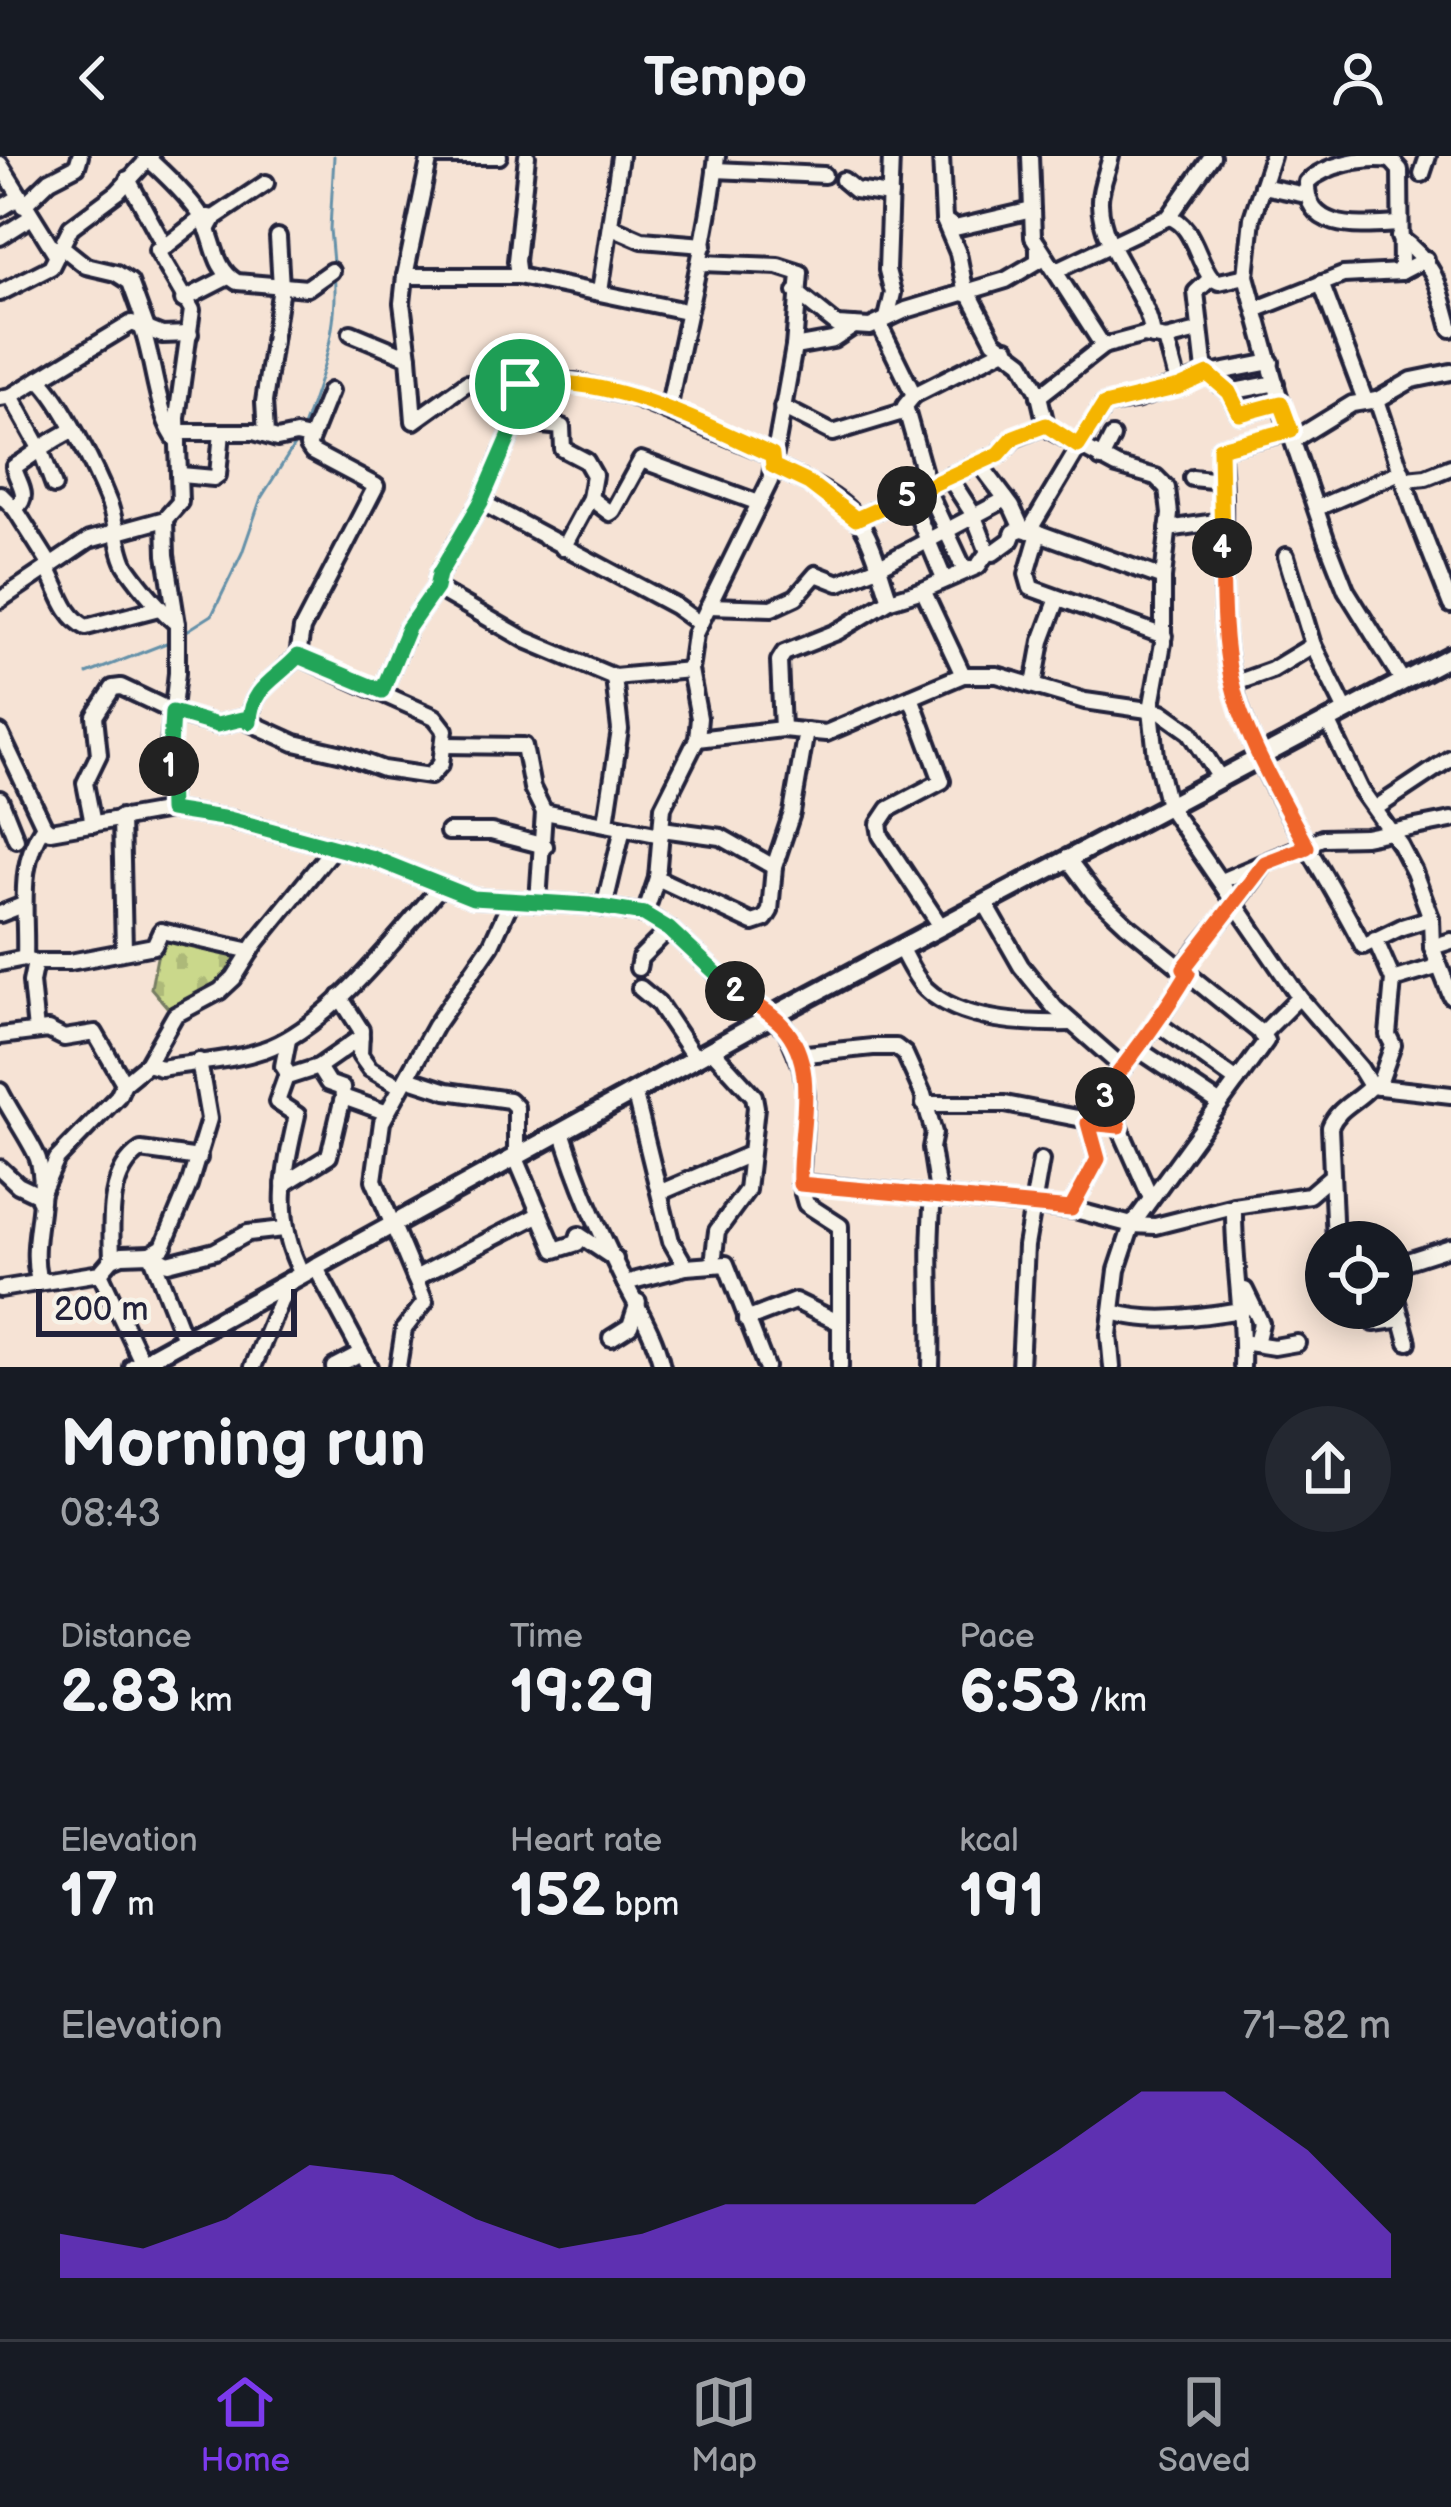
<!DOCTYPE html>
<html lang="en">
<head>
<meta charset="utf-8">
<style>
	body { margin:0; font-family:"Balsamiq Sans",sans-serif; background:#242831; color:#f1f3f6; height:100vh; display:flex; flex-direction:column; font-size:45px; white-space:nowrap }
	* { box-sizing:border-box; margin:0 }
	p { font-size:39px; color:#9ea1a6 }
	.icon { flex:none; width:66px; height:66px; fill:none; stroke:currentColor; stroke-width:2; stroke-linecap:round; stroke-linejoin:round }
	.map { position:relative; height:1211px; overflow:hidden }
	.side { display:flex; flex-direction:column; background:#171b24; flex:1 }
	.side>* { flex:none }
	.fabs { position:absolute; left:1305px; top:1065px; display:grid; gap:24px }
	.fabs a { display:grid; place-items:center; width:108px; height:108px; border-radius:50%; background:#171b24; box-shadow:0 6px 30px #0003; font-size:60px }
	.scale { position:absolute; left:36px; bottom:30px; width:261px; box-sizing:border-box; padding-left:12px; border:6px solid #22223b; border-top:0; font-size:33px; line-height:42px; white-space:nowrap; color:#22223b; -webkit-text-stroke:9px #f7f3e8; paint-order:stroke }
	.pin { position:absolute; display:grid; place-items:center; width:102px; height:102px; color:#fff; margin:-51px; border:6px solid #fff; border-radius:50%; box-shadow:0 3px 12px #0007 }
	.km { position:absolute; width:60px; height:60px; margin:-30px; border-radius:50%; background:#222; color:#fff; font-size:33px; line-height:60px; text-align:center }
	.round { display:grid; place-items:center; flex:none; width:126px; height:126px; border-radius:63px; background:#242831 }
	.head { display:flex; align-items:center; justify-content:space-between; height:204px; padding:0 60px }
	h1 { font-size:66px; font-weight:600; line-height:90px }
	.figures { display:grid; grid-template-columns:repeat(3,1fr); gap:18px; height:204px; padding:12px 60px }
	.figures div { display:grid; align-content:center }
	.figures b { font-size:60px; font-weight:600 }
	.figures small { font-size:33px; font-weight:400 }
	.figures p { font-size:33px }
	.chart { height:336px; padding:24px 60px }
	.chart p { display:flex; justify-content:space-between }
	.chart svg { width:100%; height:216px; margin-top:12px; fill:#7c3aed; opacity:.7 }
	header { display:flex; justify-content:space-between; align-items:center; height:156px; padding:0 60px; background:#171b24; font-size:54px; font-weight:600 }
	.menu { display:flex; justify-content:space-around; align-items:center; height:168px; border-top:3px solid #363941; background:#171b24; font-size:33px; color:#9ea1a6 }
	.menu a { display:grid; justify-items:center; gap:6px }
	.menu .active { color:#7c3aed }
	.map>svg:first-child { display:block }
	.cemetery { fill:url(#cemetery-stones); stroke:#767d63; stroke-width:3 }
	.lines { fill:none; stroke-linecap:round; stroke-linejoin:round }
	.stream { stroke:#6591a9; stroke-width:3 }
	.minor-casing { stroke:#22223b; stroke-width:22 }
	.major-casing { stroke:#22223b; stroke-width:26 }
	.minor { stroke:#f7f3e8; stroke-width:14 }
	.major { stroke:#f7f3e8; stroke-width:16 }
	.split-1-casing { stroke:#fff; stroke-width:24 }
	.split-2-casing { stroke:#fff; stroke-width:24 }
	.split-3-casing { stroke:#fff; stroke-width:24 }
	.split-4-casing { stroke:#fff; stroke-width:24 }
	.split-5-casing { stroke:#fff; stroke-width:24 }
	.split-6-casing { stroke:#fff; stroke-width:24 }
	.split-1 { stroke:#22a559; stroke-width:15 }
	.split-2 { stroke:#22a559; stroke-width:15 }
	.split-3 { stroke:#f0652b; stroke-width:15 }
	.split-4 { stroke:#f0652b; stroke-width:15 }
	.split-5 { stroke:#f5b400; stroke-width:15 }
	.split-6 { stroke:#f5b400; stroke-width:15 }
</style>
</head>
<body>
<header><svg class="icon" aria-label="back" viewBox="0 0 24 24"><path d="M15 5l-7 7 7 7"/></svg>Tempo<svg class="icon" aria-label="person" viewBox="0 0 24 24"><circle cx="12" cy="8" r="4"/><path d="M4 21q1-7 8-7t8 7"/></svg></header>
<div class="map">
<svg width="1451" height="1211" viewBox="0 0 1451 1211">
	<defs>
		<pattern id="cemetery-stones" width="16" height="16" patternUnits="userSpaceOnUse" patternTransform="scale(3)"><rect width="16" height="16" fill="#cad88b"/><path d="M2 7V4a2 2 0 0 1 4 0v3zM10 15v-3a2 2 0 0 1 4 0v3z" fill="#adb979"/></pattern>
	</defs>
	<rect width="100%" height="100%" fill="#f6e3d5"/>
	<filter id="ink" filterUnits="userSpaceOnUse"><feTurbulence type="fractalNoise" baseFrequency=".00833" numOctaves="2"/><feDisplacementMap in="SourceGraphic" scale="24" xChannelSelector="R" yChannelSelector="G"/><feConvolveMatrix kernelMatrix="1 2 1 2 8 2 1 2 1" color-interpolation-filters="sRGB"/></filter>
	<g filter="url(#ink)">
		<polygon class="cemetery" points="162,776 247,796 231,821 173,858 151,832"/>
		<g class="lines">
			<g class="stream">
				<polyline points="333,107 330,73 334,0"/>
				<path d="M301,276C320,227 340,170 334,117"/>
				<polyline points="182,478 212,459 242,397 261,342 297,285"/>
				<polyline points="87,518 169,486"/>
			</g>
			<defs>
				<g id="minor">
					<path d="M145,0C164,17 185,37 200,58C216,80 211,111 237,126L307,132L331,115"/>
					<polyline points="434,0 499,0"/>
					<polyline points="941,0 944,64 958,97 966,138"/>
					<polyline points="1030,0 1033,81 1103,190"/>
					<path d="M1111,0C1108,14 1099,33 1100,47C1101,97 1148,133 1153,181"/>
					<polyline points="1272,0 1252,62 1246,120 1284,259 1326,383 1346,434 1402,524"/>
					<path d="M1391,4C1366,0 1327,8 1307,26C1305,77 1361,70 1398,68"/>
					<polyline points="1391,4 1400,14 1401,116"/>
					<polyline points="0,8 56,98"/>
					<polyline points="715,14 824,19"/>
					<polyline points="1422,18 1428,0"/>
					<polyline points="843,24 855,34 890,39"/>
					<polyline points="1262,30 1306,39"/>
					<polyline points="23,50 50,24 77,10 80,0"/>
					<polyline points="0,53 18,42"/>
					<path d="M1169,61C1193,68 1196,102 1211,122L1219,126L1246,120"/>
					<polyline points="944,64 955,72 1032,54"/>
					<polyline points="612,71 642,84 704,89"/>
					<polyline points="208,74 215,61 266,27"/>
					<polyline points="0,81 30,62"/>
					<path d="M1399,81C1437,109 1439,130 1451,173"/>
					<polyline points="61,90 86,110 116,117 130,126 146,170"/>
					<polyline points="165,91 203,61 209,61"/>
					<polyline points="1057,114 1169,61 1212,0"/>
					<polyline points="405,120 518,120 686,155"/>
					<polyline points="518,120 516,105 527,0"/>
					<polyline points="1211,122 1196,136 1205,215 1229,236 1240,258 1281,247"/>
					<polyline points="1321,127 1365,244"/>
					<polyline points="600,136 620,0"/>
					<polyline points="796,136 837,169 870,171 906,154 1006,124 1038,105 1038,89"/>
					<polyline points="0,137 51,111 71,71 118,36 151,0"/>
					<polyline points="969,137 994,185 1022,206 1038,235 1046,269 1052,275 1117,310 1156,321 1167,332 1170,358 1163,422 1163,487 1151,554 1156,600 1168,650 1299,841 1360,912 1371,930"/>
					<polyline points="183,144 228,121"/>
					<polyline points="1257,153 1343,119 1401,116 1426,103"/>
					<polyline points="887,162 893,137 887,114 891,0"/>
					<polyline points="879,168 914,239 905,250 931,342 965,415"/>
					<path d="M141,169C154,202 157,263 178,286"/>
					<polyline points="351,177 409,201 414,265 467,227 575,226 630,240 772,299"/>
					<polyline points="1166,183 1179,231"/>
					<polyline points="794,191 833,184 854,170"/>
					<polyline points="409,201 402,147 405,120 430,0"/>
					<path d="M39,223C62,243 97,317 109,347C116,364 118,398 127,411C142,432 157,451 177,468"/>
					<polyline points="1229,236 1276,227"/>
					<polyline points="914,239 1007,192"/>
					<polyline points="11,240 40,292 54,330"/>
					<polyline points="1039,240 1103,190 1144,179 1166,183 1198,175"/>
					<polyline points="0,242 11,240 132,167 162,179 190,178"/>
					<polyline points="1377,244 1416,360 1451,449"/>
					<polyline points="782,251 833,277 906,255"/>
					<path d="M668,255C684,169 707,86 717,0"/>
					<polyline points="512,266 562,271 563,293 586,305 594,319 590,342 563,392"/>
					<path d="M1291,275L1220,292C1229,368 1214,448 1232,524C1255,621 1320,703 1363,790L1402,771L1431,762"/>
					<polyline points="179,276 254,276 277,283 296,279 310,282"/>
					<polyline points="266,278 264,246 281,131 278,81"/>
					<polyline points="1295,283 1352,248 1377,244 1412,224 1451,216"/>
					<polyline points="1101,303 1112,281"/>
					<polyline points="979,307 1012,351 1022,373"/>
					<path d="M773,310C803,324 844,340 862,370C875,391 881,420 890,444"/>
					<polyline points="181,319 214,322 218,319 222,276"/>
					<polyline points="949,321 973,358 988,396"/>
					<polyline points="1192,322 1221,325"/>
					<polyline points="1406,323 1426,321 1451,311"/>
					<polyline points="0,338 15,353 51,410"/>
					<polyline points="909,339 944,423"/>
					<polyline points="590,342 610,357 613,355 641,304 759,347"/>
					<polyline points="481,346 675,450 700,468"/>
					<polyline points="1317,352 1402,315"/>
					<path d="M15,353C32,339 17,327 14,311C37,297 48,285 73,274"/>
					<polyline points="165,363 166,399 177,468 177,517 169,588 170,654"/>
					<polyline points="856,363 999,298 1014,282 1046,269"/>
					<polyline points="1168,373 1222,365"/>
					<polyline points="1029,375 1104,249 1135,244 1209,218 1271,206"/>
					<polyline points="1039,377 1027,418 1031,432 1164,480"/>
					<polyline points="1286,400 1313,489 1346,555"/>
					<path d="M47,412C60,434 63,459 86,471L159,452"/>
					<polyline points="436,432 526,484 614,521 690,514"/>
					<polyline points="923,434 963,519"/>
					<polyline points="0,444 89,384 165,363 180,346 177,262 192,154 157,94 165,91 128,23"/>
					<polyline points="709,450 772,452 796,441 816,418 839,427 878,411 1006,343"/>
					<polyline points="298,500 302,473 376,330 312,296 308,290 330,235"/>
					<polyline points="1233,528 1272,514 1313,489"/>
					<polyline points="1034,529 1042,485 1057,445"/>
					<polyline points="382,535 408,472 436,432 439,418 481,346 510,279 520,228"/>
					<polyline points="911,541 942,625 889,653 879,668 881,680 940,769"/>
					<polyline points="1328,565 1361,634 1400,689 1414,716 1431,762 1432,791 1451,840"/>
					<polyline points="782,573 779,505 784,497 837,476 890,444 923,434 978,410 988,396 993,397 1011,384 1014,376 1022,373 1039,377 1163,422"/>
					<polyline points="0,577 44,670 50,675 170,654 229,663 373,702 473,742 588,749 645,758 669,773 737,837 786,873 802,911 806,939 800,1027 806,1048 840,1070 840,1211"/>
					<polyline points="697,583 782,573 826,577 963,519 997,519 1085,545 1162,556 1190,576 1220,622"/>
					<polyline points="444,589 524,590 532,632 544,656 538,746"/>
					<polyline points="0,643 16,683"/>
					<polyline points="1376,652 1451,602"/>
					<polyline points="544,656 661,679"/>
					<polyline points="121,661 124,794"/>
					<polyline points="606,666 620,574 614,521"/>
					<path d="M93,668L85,627L99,598L95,560L113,532L121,531L180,559L217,569L242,563L295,587L343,598L383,613L430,620L441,608L445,574L435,561L298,500C277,523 250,532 250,566"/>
					<polyline points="662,673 721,681 774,711"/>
					<polyline points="448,676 491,676 545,690"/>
					<polyline points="1067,702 1094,738 1126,768 1261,877 1266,885 1132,1069 1117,1114 1109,1179 1112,1211"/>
					<polyline points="657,722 753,767 765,763 770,755 774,711 792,657 806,575"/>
					<polyline points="1221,725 1322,682 1365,681 1451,664"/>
					<polyline points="985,747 1021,810 1055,852 1121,910"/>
					<polyline points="604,752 623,672"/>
					<polyline points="0,758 23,749"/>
					<polyline points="645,758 657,722 663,651 697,583 699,562 690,514 695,478 770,325 794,191 800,117 778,110 702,107"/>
					<polyline points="1375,783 1393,824 1388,879 1393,889 1378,931"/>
					<path d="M901,793C908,806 915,822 926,833C961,866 1026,868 1071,867"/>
					<polyline points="35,806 70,806 154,790 161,775 251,795"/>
					<polyline points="0,807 25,802"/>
					<polyline points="638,812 640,802 669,773"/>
					<path d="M1183,812C1209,775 1241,745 1265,707"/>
					<polyline points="1393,824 1433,812 1437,805 1432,791 1451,785"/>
					<polyline points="640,832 658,847 695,902"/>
					<polyline points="340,841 361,874 360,899 370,913 400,930"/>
					<polyline points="1158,868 1237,925"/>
					<path d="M36,875L31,826L35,806L25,802C27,757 16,708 44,670"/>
					<polyline points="1261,879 1299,841"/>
					<polyline points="0,880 48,874 64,882 95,877 124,927"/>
					<polyline points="288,884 283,910 290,920 318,911 361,881"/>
					<polyline points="711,893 754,940 756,951 747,1034 717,1075 713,1107"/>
					<polyline points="1138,893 1219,947"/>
					<polyline points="797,899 873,891 896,891 905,898 923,938 934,977 931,992 939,1043"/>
					<path d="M147,908L161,912C194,906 232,905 263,894C327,873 397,780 441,730"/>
					<polyline points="318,911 328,927 342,932 343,941 385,956"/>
					<path d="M287,918L277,946L297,959C284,1017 273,1062 302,1118"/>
					<polyline points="407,922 447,935 509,944 516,951 516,1002 555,1094 577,1087 579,1079 615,1103"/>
					<polyline points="1371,930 1451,939"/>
					<path d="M0,935C8,952 34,990 38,1003C50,1041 29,1083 38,1121L44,1124"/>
					<polyline points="634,935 671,1085 686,1111"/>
					<polyline points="924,948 1005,948 1119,970"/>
					<path d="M563,978C579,1029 600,1077 624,1125C639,1154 655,1179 662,1211"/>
					<polyline points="0,1012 18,1029 39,1039"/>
					<polyline points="800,1027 1075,1054 1132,1069 1155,1070 1234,1050 1309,1039 1330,1021"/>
					<polyline points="284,1028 329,1000 343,941"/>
					<polyline points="661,1036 750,998"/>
					<path d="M1150,1040L1104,936C1134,897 1163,860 1188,817"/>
					<polyline points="39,1043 57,1003 118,940 124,927 147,908 175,859 220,835 234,822 256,787 334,691"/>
					<path d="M1234,1050C1233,1105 1244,1156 1242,1211"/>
					<polyline points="1071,1053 1098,1003 1088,967"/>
					<path d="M1335,1086L1330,971C1338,951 1357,946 1371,930"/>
					<polyline points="151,1098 163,1091 189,1029 209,963 199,905"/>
					<polyline points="151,1098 184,1183"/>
					<path d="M112,1103C111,1067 107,1016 141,994L199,1002"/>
					<polyline points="315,1110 369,1211"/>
					<polyline points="1392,1110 1451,1091"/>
					<polyline points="100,1117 142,1206"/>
					<polyline points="415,1122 540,1058"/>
					<polyline points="625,1127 686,1111 726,1108 766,1211"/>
					<polyline points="1392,1128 1408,1186"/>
					<polyline points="0,1133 100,1117 112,1103 122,1099 151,1098 168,1107 215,1095 248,1077 284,1073"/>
					<polyline points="1245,1134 1261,1167 1256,1188"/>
					<path d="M1112,1156C1157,1169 1197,1160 1243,1154"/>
					<polyline points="746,1164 795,1145 838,1166"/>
					<polyline points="1374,1167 1402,1163"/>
					<polyline points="611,1182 630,1170 638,1146"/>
					<polyline points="1248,1187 1274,1191 1297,1187"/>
					<polyline points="253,1211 289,1124"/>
					<polyline points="334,1211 361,1197"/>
					<polyline points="398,1211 404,1173 425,1146 374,1024 382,966 435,870 491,789 511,745"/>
					<path d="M931,1211C933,1154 927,1099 933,1042"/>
					<polyline points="1020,1211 1026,1090 1041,1004"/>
				</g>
				<polyline id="major" points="134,1211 772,860 1451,500"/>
			</defs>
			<use href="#minor" class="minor-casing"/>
			<use href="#major" class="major-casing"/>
			<use href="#minor" class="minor"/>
			<use href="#major" class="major"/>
		</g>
	</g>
	<g class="lines" filter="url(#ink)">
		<defs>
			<path id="split-1" d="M169,610L172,556L217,569L242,563L250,566C250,532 277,523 298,500L382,535L408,472L436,432L439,418L481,346L510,279L520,228"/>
			<polyline id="split-2" points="169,610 170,654 229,663 373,702 473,742 588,749 644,758 669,773 735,835"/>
			<path id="split-3" d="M735,835C751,846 769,855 782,869C822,912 797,977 800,1028L1071,1053L1098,1003L1088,967L1119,970L1105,941"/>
			<path id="split-4" d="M1105,941L1104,936C1134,897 1163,859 1188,817L1184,812L1265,707L1307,691C1279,638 1244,582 1231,522C1222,480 1223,435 1222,392"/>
			<polyline id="split-5" points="907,340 999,298 1014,281 1046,269 1078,290 1104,249 1179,231 1208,218 1229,236 1240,258 1281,247 1291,274 1220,292 1222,392"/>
			<path id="split-6" d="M520,228C608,217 694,264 772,299L773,310L809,327L856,363L907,340"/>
		</defs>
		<use href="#split-1" class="split-1-casing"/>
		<use href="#split-2" class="split-2-casing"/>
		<use href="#split-3" class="split-3-casing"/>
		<use href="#split-4" class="split-4-casing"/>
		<use href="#split-5" class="split-5-casing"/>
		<use href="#split-6" class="split-6-casing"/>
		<use href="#split-1" class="split-1"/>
		<use href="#split-2" class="split-2"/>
		<use href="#split-3" class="split-3"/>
		<use href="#split-4" class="split-4"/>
		<use href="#split-5" class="split-5"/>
		<use href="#split-6" class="split-6"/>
	</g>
</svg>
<div class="fabs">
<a><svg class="icon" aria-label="locate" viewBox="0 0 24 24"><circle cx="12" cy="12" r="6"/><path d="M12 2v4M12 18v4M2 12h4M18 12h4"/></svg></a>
</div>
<div class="scale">200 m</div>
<div class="pin" style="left:520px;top:228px;background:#1e9e55"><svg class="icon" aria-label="arrive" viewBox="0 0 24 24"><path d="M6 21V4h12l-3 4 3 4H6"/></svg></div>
<b class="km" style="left:169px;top:610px">1</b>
<b class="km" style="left:735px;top:835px">2</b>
<b class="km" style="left:1105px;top:941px">3</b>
<b class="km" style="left:1222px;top:392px">4</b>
<b class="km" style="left:907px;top:340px">5</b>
</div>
<section class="side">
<div class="head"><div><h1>Morning run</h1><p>08:43</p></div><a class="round"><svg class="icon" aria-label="share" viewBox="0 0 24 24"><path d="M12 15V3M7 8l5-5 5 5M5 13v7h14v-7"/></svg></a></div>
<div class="figures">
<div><p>Distance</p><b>2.83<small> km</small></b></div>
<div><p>Time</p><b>19:29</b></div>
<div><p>Pace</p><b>6:53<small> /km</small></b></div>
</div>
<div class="figures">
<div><p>Elevation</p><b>17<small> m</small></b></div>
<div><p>Heart rate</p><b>152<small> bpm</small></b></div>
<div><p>kcal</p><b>191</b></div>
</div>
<div class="chart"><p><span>Elevation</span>71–82 m</p>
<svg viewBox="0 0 160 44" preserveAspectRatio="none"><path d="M0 44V35L10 38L20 32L30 21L40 23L50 32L60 38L70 35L80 29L90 29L100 29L110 29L120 18L130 6L140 6L150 18L160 35V44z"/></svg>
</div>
</section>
<nav class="menu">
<a class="active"><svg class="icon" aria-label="home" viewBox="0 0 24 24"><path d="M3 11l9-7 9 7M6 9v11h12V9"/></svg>Home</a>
<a><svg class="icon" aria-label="map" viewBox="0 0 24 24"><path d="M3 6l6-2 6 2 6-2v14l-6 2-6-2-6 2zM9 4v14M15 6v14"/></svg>Map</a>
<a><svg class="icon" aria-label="saved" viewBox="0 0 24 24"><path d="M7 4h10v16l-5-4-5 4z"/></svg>Saved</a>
</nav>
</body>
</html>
